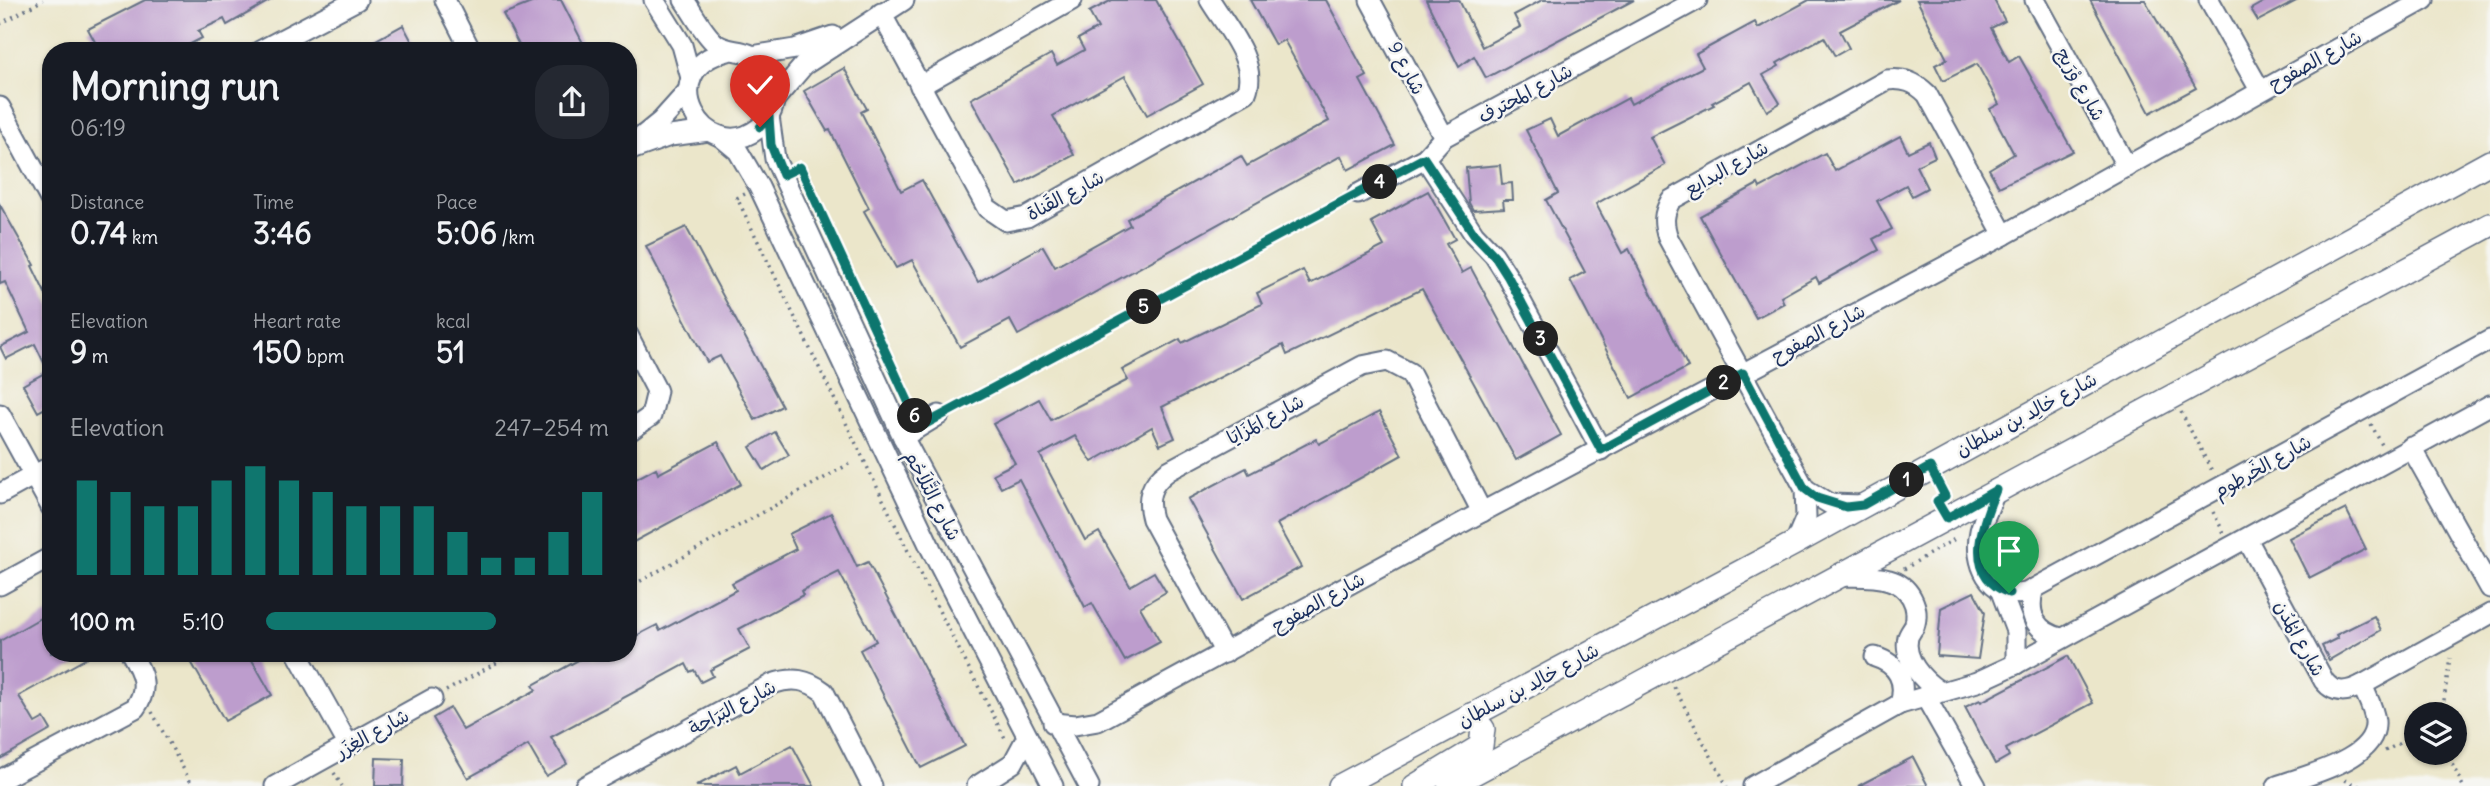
<!DOCTYPE html>
<html lang="en">
<head>
<meta charset="utf-8">
<style>
	body { margin:0; font-family:Delius,"Playpen Sans Arabic",sans-serif; background:#242831; color:#f1f3f6; height:100vh; display:flex; flex-direction:column; font-size:26px; white-space:nowrap }
	* { box-sizing:border-box; margin:0 }
	p { font-size:23px; color:#9ea1a6 }
	.icon { flex:none; width:38px; height:38px; fill:none; stroke:currentColor; stroke-width:2; stroke-linecap:round; stroke-linejoin:round }
	.map { position:relative; flex:1; overflow:hidden }
	.sheet { position:absolute; left:42px; top:42px; width:595px; height:620px; display:flex; flex-direction:column; background:#171b24; border-radius:28px; box-shadow:0 2px 5px #0004 }
	.sheet>* { flex:none }
	.buttons { position:absolute; left:2404px; top:702px; display:grid; gap:14px }
	.buttons a { display:grid; place-items:center; width:63px; height:63px; border-radius:50%; background:#171b24; box-shadow:0 2px 5px #0004; font-size:35px }
	.pin { position:absolute; display:grid; place-items:center; width:60px; height:60px; color:#fff; margin:-72px -30px; border-radius:50% 50% 50% 0; rotate:-45deg; box-shadow:0 0 7px #0007 }
	.pin .icon { rotate:45deg }
	.km { position:absolute; width:35px; height:35px; margin:-18px; border-radius:50%; background:#222; color:#fff; font-size:19px; line-height:35px; text-align:center }
	.round { display:grid; place-items:center; flex:none; width:74px; height:74px; border-radius:28px; background:#242831 }
	.overview { display:flex; align-items:center; justify-content:space-between; height:119px; padding:0 28px }
	h1 { font-size:38px; font-weight:700; line-height:52px }
	.metrics { display:grid; grid-template-columns:repeat(3,1fr); gap:10px; height:119px; padding:7px 28px }
	.metrics div { display:grid; align-content:center }
	.metrics b { font-size:30px; font-weight:700 }
	.metrics small { font-size:19px; font-weight:400 }
	.metrics p { font-size:19px }
	.chart { height:196px; padding:14px 28px }
	.chart p { display:flex; justify-content:space-between }
	.chart svg { width:100%; height:126px; margin-top:7px; stroke:#0f766e; stroke-width:6 }
	ul { padding:0 28px; list-style:none; font-size:23px }
	li { display:grid; grid-template-columns:112px 84px 1fr; align-items:center; height:52px }
	li i { height:18px; border-radius:9px; background:#0f766e }
	.map>svg:first-child { display:block }
	.building { fill:#bd9dcd }
	.lines { fill:none; stroke-linecap:round; stroke-linejoin:round }
	.minor-casing { stroke:#646f84; stroke-width:23 }
	.major-casing { stroke:#646f84; stroke-width:26 }
	.path { stroke:#646f84; stroke-width:3.5; stroke-dasharray:2 5; stroke-linecap:butt }
	.minor { stroke:#fff; stroke-width:19 }
	.major { stroke:#fff; stroke-width:23 }
	.route-casing { stroke:#fff; stroke-width:14 }
	.route { stroke:#0f766e; stroke-width:9 }
	.labels { text-anchor:middle; dominant-baseline:central; stroke-width:5; stroke-linejoin:round; paint-order:stroke }
	.street-label { font-size:19px; fill:#1b2f5e; stroke:#f6f6f2 }
</style>
</head>
<body>
<div class="map">
<svg width="2490" height="786" viewBox="0 0 2490 786">
	<rect width="100%" height="100%" fill="#f6f6f2"/>
	<filter id="ink" filterUnits="userSpaceOnUse"><feTurbulence type="fractalNoise" baseFrequency=".0143" numOctaves="2"/><feDisplacementMap in="SourceGraphic" scale="14" xChannelSelector="R" yChannelSelector="G"/><feConvolveMatrix kernelMatrix="1 2 1 2 8 2 1 2 1" color-interpolation-filters="sRGB"/></filter>
	<filter id="wash" filterUnits="userSpaceOnUse"><feTurbulence type="fractalNoise" baseFrequency=".00686" numOctaves="4" result="noise"/><feDisplacementMap in="SourceGraphic" scale="28" xChannelSelector="R" yChannelSelector="G"/><feGaussianBlur stdDeviation="1.57" result="paint"/><feColorMatrix in="noise" values="0 0 0 0 0 0 0 0 0 0 0 0 0 0 0 0 0 1.4 0 .05"/><feComposite in="paint" operator="in"/></filter>
	<g filter="url(#wash)">
		<rect width="100%" height="100%" fill="#ebe6ca"/>
		<g id="blocks">
			<g class="building">
				<polygon points="145,0 271,0 227,25 224,19 198,31 202,38 177,51 100,51 88,29"/>
				<polygon points="539,0 561,0 587,51 522,51 503,14"/>
				<polygon points="1112,0 1156,0 1203,84 1147,115 1125,76 1053,116 1074,155 1018,185 971,99 1051,54 1057,65 1084,50 1078,39 1098,28 1089,12"/>
				<polygon points="1250,0 1326,0 1367,76 1360,80 1395,145 1348,170 1341,156 1018,335 1010,320 960,347 912,260 896,268 864,211 869,208 830,130 827,131 804,91 844,68 867,109 861,112 901,191 922,180 978,282 1043,246 1055,267 1130,225 1127,219 1241,156 1247,166 1329,121 1284,40 1275,45"/>
				<polygon points="1426,0 1459,0 1482,47 1520,27 1514,15 1542,0 1634,0 1486,78 1474,56 1459,67"/>
				<polygon points="1809,0 1899,0 1840,31 1849,48 1835,56 1824,37 1777,63 1779,66 1763,75 1780,103 1767,111 1751,82 1712,103 1714,105 1650,137 1665,165 1596,204 1622,253 1629,249 1688,367 1631,398 1570,280 1585,272 1546,200 1558,193 1526,130 1550,119 1558,136 1628,98 1631,104 1703,67 1696,54 1755,22 1758,28"/>
				<polygon points="1917,0 1994,0 2005,21 1991,28 2009,62 2019,56 2073,151 1999,187 1989,169 2014,154 1990,109 1999,104 1977,64 1943,81 1935,65 1947,59"/>
				<polygon points="2090,0 2145,0 2196,88 2150,113"/>
				<polygon points="2267,0 2298,0 2258,21 2251,9"/>
				<polygon points="403,25 417,51 356,51"/>
				<polygon points="1900,136 1908,152 1929,142 1935,157 1916,166 1927,188 1912,196 1906,185 1877,201 1892,229 1873,239 1879,250 1819,283 1816,277 1781,297 1784,303 1756,318 1700,216 1758,184 1760,188 1825,153 1835,171"/>
				<polygon points="1500,165 1502,184 1512,183 1513,200 1503,200 1504,208 1473,210 1469,203 1466,168"/>
				<polygon points="1428,191 1455,239 1446,244 1462,273 1471,268 1561,435 1516,460 1422,289 1287,355 1283,345 1162,407 1175,438 1160,445 1152,427 1092,462 1075,436 1040,455 1085,540 1099,532 1130,586 1154,572 1166,592 1140,607 1160,642 1125,661 1092,603 1085,607 1019,479 1001,488 993,474 1015,463 993,424 1039,399 1051,420 1128,380 1122,370 1180,339 1182,343 1262,304 1257,293 1303,270 1310,284 1384,246 1371,222"/>
				<polygon points="0,205 34,265 32,266 51,305 51,405 38,412 23,385 48,371 35,344 6,359 0,347 29,332 5,282 0,284"/>
				<polygon points="686,227 782,406 755,420 720,356 707,362 646,246"/>
				<polygon points="1379,412 1402,455 1277,524 1301,567 1243,599 1188,499 1246,468 1249,474 1316,439 1319,444"/>
				<polygon points="775,432 789,455 764,470 750,447"/>
				<polygon points="718,442 741,484 628,545 628,483 656,468 658,474"/>
				<polygon points="2346,509 2366,549 2309,578 2289,538"/>
				<polygon points="831,513 857,567 868,562 965,746 921,768 860,650 876,641 839,572 801,591 803,595 739,629 750,649 710,670 713,676 701,682 694,670 690,672 686,664 551,737 567,764 546,776 528,745 468,778 433,718 450,708 463,730 536,690 533,685 591,653 594,659 605,653 628,653 628,640 657,625 660,631 736,590 732,583 796,549 789,534"/>
				<polygon points="1974,592 1985,612 1978,659 1937,656 1941,608"/>
				<polygon points="51,612 51,653 96,653 19,696 35,723 44,718 51,730 0,759 0,641"/>
				<polygon points="2374,616 2381,630 2329,660 2322,646 2338,638 2336,635"/>
				<polygon points="186,653 248,653 272,695 225,721"/>
				<polygon points="2068,656 2093,703 2006,749 2009,756 1995,764 1965,707 1980,700 1981,702"/>
				<polygon points="792,745 814,786 696,786 736,765 740,773"/>
				<polygon points="1913,757 1928,786 1858,786"/>
				<polygon points="376,758 404,759 403,786 375,786"/>
			</g>
		</g>
	</g>
	<g filter="url(#ink)">
		<use href="#blocks" fill-opacity="0" stroke="#646f84" stroke-width="2"/>
		<g class="lines">
			<defs>
				<g id="minor">
					<polyline points="445,0 471,51"/>
					<polyline points="654,0 682,45 691,78"/>
					<path d="M684,0C694,14 703,33 716,44C727,52 739,49 751,55C777,70 784,108 759,128C705,170 649,69 728,51"/>
					<polyline points="1370,0 1444,137"/>
					<polyline points="2035,0 2127,167"/>
					<polyline points="2209,0 2260,90"/>
					<path d="M881,13L987,208L1006,221L1027,217L1246,93C1259,63 1225,25 1210,0"/>
					<polyline points="260,51 357,0"/>
					<polyline points="752,56 795,49 833,36"/>
					<polyline points="920,86 1072,0"/>
					<polyline points="775,99 804,65 904,0"/>
					<polyline points="0,107 51,201"/>
					<polyline points="769,116 775,159 903,437 1089,786"/>
					<polyline points="720,136 738,151 759,187 931,549 1053,786"/>
					<polyline points="634,143 661,121 688,91"/>
					<polyline points="628,151 670,136 709,131"/>
					<polyline points="1425,158 1474,234 1494,255 1508,277 1601,450"/>
					<polyline points="1358,194 1425,158 1444,137 1697,0"/>
					<polyline points="628,335 657,391 651,416 628,432"/>
					<polyline points="0,414 51,507"/>
					<polyline points="903,437 939,415"/>
					<polyline points="2411,447 2490,588"/>
					<polyline points="1805,489 1830,504 1863,505"/>
					<path d="M1996,490C1991,503 1984,516 1980,531C1973,562 1989,599 2026,593L2490,340"/>
					<polyline points="0,494 51,466"/>
					<path d="M2247,539L2324,681C2335,695 2348,692 2362,685L2490,614"/>
					<path d="M1795,543L1806,517L1805,489L1668,238C1663,223 1663,214 1671,200L1887,80C1904,78 1915,82 1927,94L2004,235"/>
					<path d="M1839,576C1855,577 1873,575 1889,580C1909,585 1921,607 1914,627C1913,628 1908,636 1908,637C1903,659 1922,680 1939,691"/>
					<polyline points="0,585 51,557"/>
					<polyline points="2000,589 2016,631 2016,664"/>
					<path d="M2033,591C2027,615 2036,632 2061,638"/>
					<polyline points="297,653 349,746"/>
					<path d="M1225,653L1152,519C1146,498 1150,484 1168,471L1362,366L1387,361L1410,373L1482,512"/>
					<path d="M1875,657C1898,664 1907,681 1900,704"/>
					<polyline points="1925,696 1976,786"/>
					<polyline points="1053,723 1075,725 1098,721 1482,512 2004,235 2424,0"/>
					<path d="M0,780L135,708C150,688 142,672 131,653"/>
					<polyline points="275,786 432,699"/>
					<path d="M585,786L772,684C793,677 807,679 824,692L872,786"/>
					<polyline points="977,786 1013,763 1027,737"/>
					<polyline points="1753,786 1900,704 1977,682 2016,664 2490,405"/>
					<path d="M2277,786C2306,775 2378,760 2375,721C2374,709 2367,697 2362,685"/>
				</g>
				<g id="major">
					<polyline points="1340,786 1795,543 2490,162"/>
					<polyline points="1415,786 1481,746 1483,729 1471,715"/>
					<polyline points="1450,786 2490,225"/>
				</g>
			</defs>
			<use href="#minor" class="minor-casing"/>
			<use href="#major" class="major-casing"/>
			<g class="path">
				<polyline points="0,24 43,0"/>
				<polyline points="745,194 737,198 907,549 1005,738"/>
				<polyline points="953,408 1343,202"/>
				<polyline points="2181,412 2212,471"/>
				<polyline points="2371,424 2382,445"/>
				<polyline points="2213,512 2224,533"/>
				<polyline points="1904,569 1958,537"/>
				<polyline points="628,588 849,464"/>
				<polyline points="1674,687 1727,786"/>
				<polyline points="446,691 514,653"/>
				<polyline points="152,712 193,786"/>
				<polyline points="2442,714 2450,658"/>
				<polyline points="2385,751 2417,734"/>
				<polyline points="2446,752 2463,786"/>
				<polyline points="334,773 342,786"/>
				<polyline points="2345,780 2359,786"/>
			</g>
			<use href="#minor" class="minor"/>
			<use href="#major" class="major"/>
		</g>
	</g>
	<g class="lines" filter="url(#ink)">
		<defs>
			<path id="route" d="M760,127L769,116L771,145L783,175L800,167L920,427L1424,158L1474,234L1494,255L1508,277L1601,450L1743,373L1805,489L1817,498L1846,507L1863,505L1930,467L1945,496L1937,501L1947,518L1996,490C1982,523 1962,576 2009,593"/>
		</defs>
		<use href="#route" class="route-casing"/>
		<use href="#route" class="route"/>
	</g>
	<g class="labels">
		<g class="street-label">
			<text transform="translate(2315 60) rotate(-29)">شارع الصفوح</text>
			<text transform="translate(1407 68) rotate(62)">شارع 9</text>
			<text transform="translate(2081 84) rotate(61)">شارع وْرَيج</text>
			<text transform="translate(1525 93) rotate(-28)">شارع المحترف</text>
			<text transform="translate(1726 168) rotate(-29)">شارع البدايع</text>
			<text transform="translate(1065 195) rotate(-28)">شارع القَناة</text>
			<text transform="translate(1818 333) rotate(-28)">شارع الصفوح</text>
			<text transform="translate(2026 414) rotate(-28)">شارع خالِد بن سلطان</text>
			<text transform="translate(1265 419) rotate(-28)">شارع المَزَايَا</text>
			<text transform="translate(2262 466) rotate(-29)">شارع الخَرطوم</text>
			<text transform="translate(933 495) rotate(62)">شارع التَّلاَحُم</text>
			<text transform="translate(1318 602) rotate(-29)">شارع الصفوح</text>
			<text transform="translate(2300 638) rotate(61)">شارع المُدُن</text>
			<text transform="translate(1528 685) rotate(-28)">شارع خالِد بن سلطان</text>
			<text transform="translate(732 707) rotate(-28)">شارع البَرَاحة</text>
			<text transform="translate(372 733) rotate(-29)">شارع الغِزَر</text>
		</g>
	</g>
</svg>
<div class="buttons">
<a><svg class="icon" aria-label="layers" viewBox="0 0 24 24"><path d="M12 4l9 5-9 5-9-5zM3 14l9 5 9-5"/></svg></a>
</div>
<div class="pin" style="left:2009px;top:593px;background:#1e9e55"><svg class="icon" aria-label="arrive" viewBox="0 0 24 24"><path d="M6 21V4h12l-3 4 3 4H6"/></svg></div>
<div class="pin" style="left:760px;top:127px;background:#d93025"><svg class="icon" aria-label="check" viewBox="0 0 24 24"><path d="M5 12l5 5 9-10"/></svg></div>
<b class="km" style="left:1907px;top:480px">1</b>
<b class="km" style="left:1724px;top:383px">2</b>
<b class="km" style="left:1541px;top:339px">3</b>
<b class="km" style="left:1380px;top:182px">4</b>
<b class="km" style="left:1144px;top:307px">5</b>
<b class="km" style="left:915px;top:416px">6</b>
<section class="sheet">
<div class="overview"><div><h1>Morning run</h1><p>06:19</p></div><a class="round"><svg class="icon" aria-label="share" viewBox="0 0 24 24"><path d="M12 15V3M7 8l5-5 5 5M5 13v7h14v-7"/></svg></a></div>
<div class="metrics">
<div><p>Distance</p><b>0.74<small> km</small></b></div>
<div><p>Time</p><b>3:46</b></div>
<div><p>Pace</p><b>5:06<small> /km</small></b></div>
</div>
<div class="metrics">
<div><p>Elevation</p><b>9<small> m</small></b></div>
<div><p>Heart rate</p><b>150<small> bpm</small></b></div>
<div><p>kcal</p><b>51</b></div>
</div>
<div class="chart"><p><span>Elevation</span>247–254 m</p>
<svg viewBox="0 0 160 44" preserveAspectRatio="none"><path d="M5 44V11M15 44V15M25 44V20M35 44V20M45 44V11M55 44V6M65 44V11M75 44V15M85 44V20M95 44V20M105 44V20M115 44V29M125 44V38M135 44V38M145 44V29M155 44V15"/></svg>
</div>
<ul>
<li><b>100 m</b>5:10<i style="width:67%"></i></li>
</ul>
</section>
</div>
</body>
</html>
